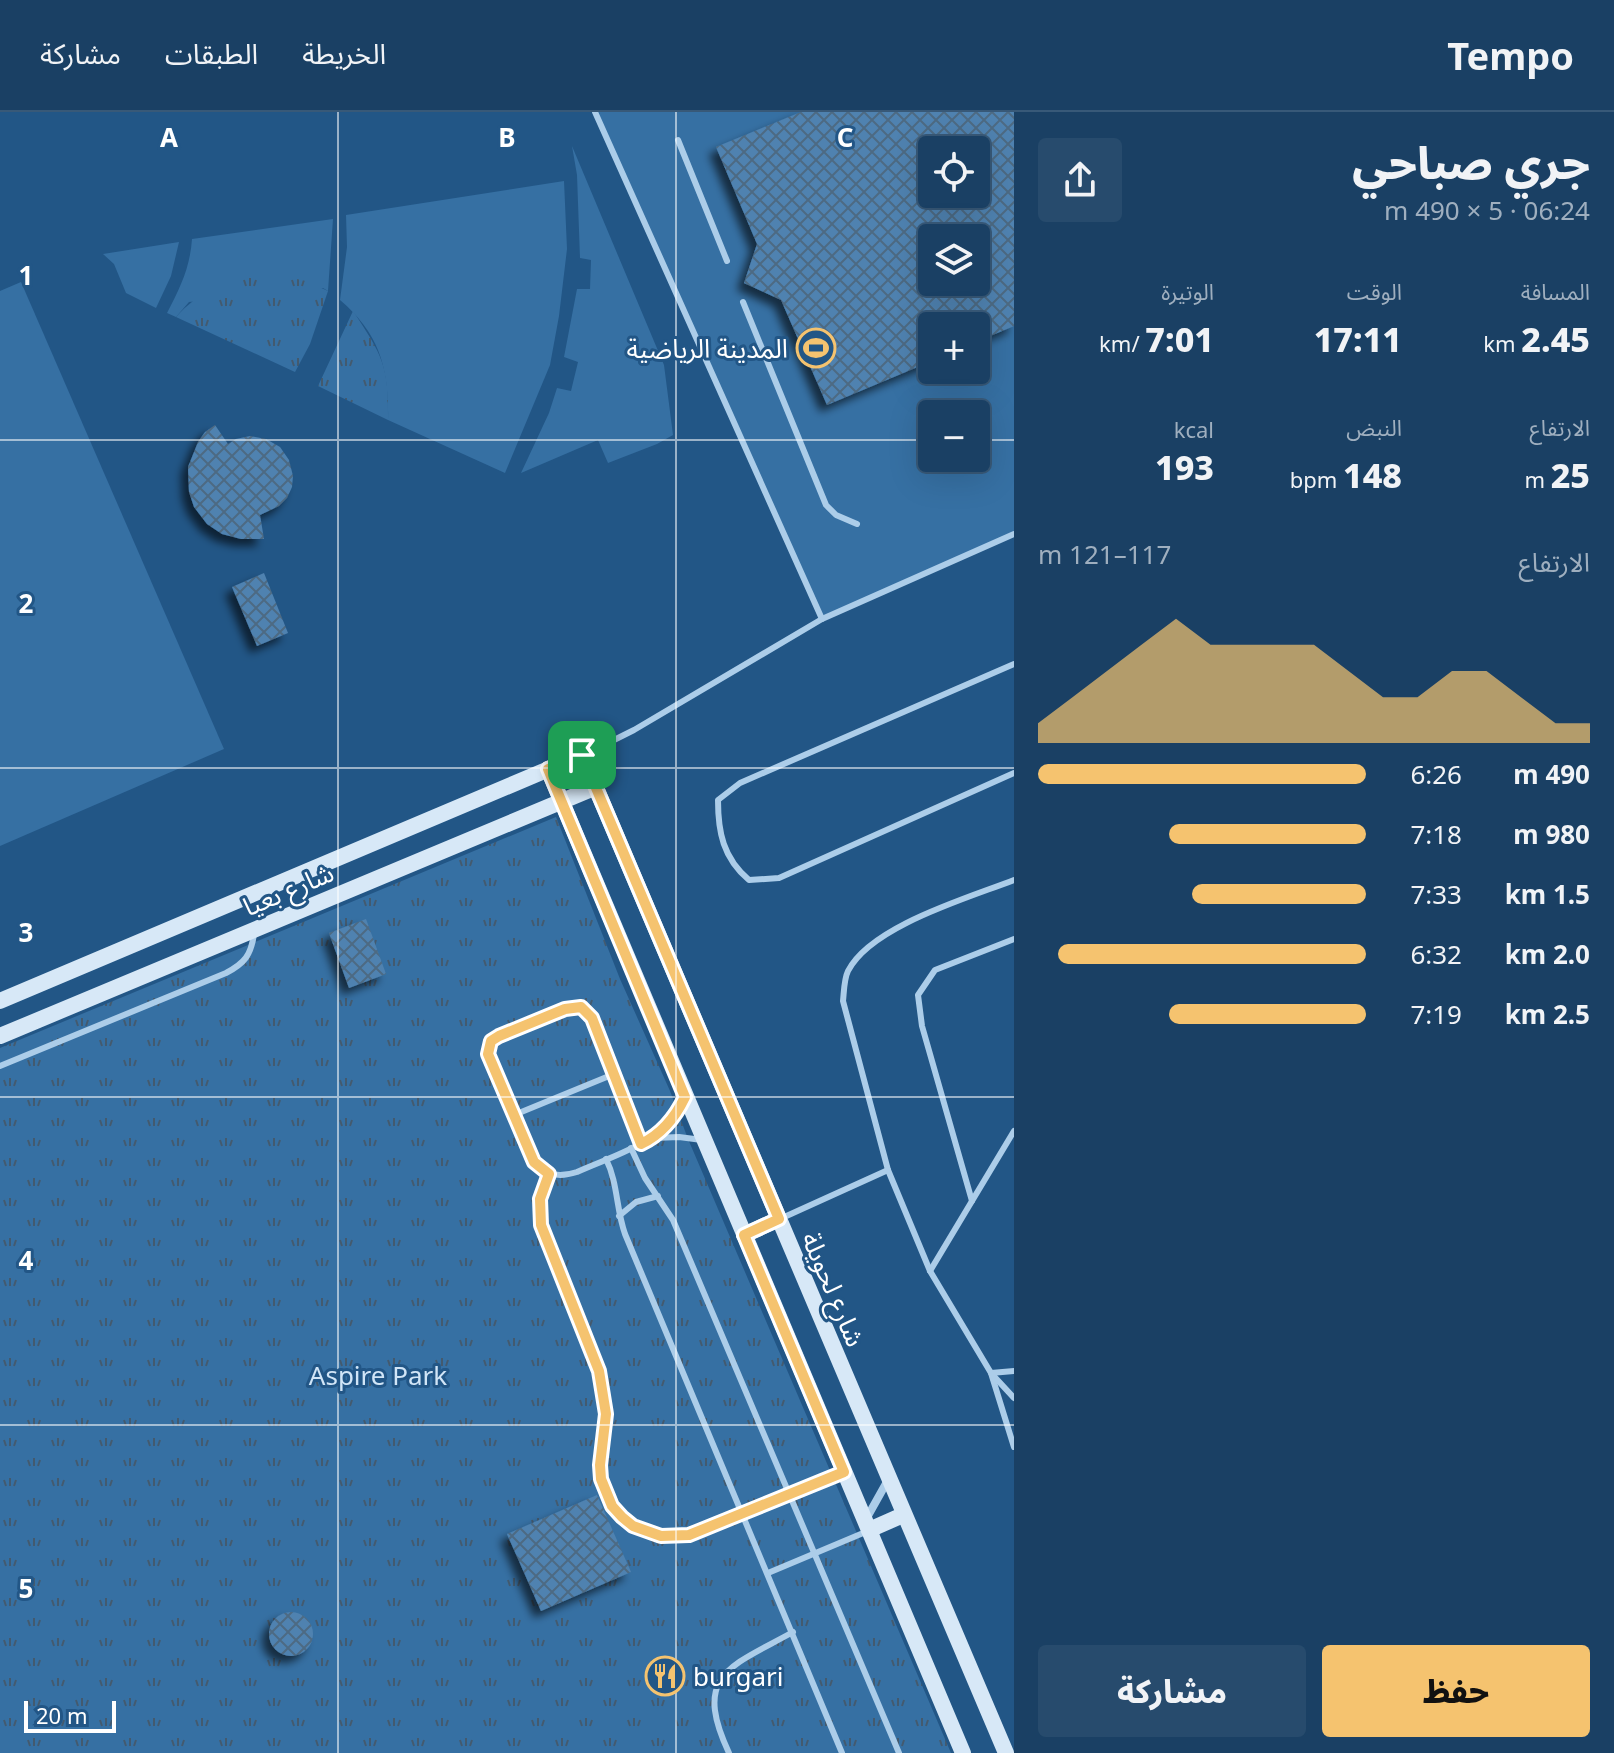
<!DOCTYPE html>
<html lang="ar">
<head>
<meta charset="utf-8">
<style>
	body { margin:0; font-family:"Noto Sans","Noto Sans Arabic",sans-serif; background:#274b6d; color:#f1f3f6; direction:rtl; height:100vh; display:flex; flex-direction:column; font-size:30px; white-space:nowrap }
	* { box-sizing:border-box; margin:0 }
	p { font-size:26px; color:#9fafbf }
	.icon { flex:none; width:44px; height:44px; fill:none; stroke:currentColor; stroke-width:2; stroke-linecap:round; stroke-linejoin:round }
	.map { position:relative; flex:1; overflow:hidden; direction:ltr }
	.panel { display:flex; flex-direction:column; background:#1a4064; width:600px }
	.panel>* { flex:none }
	.buttons { position:absolute; left:918px; top:24px; display:grid; gap:16px }
	.buttons a { display:grid; place-items:center; width:72px; height:72px; border-radius:8px; background:#1a4064; box-shadow:0 8px 32px #0002,0 0 0 2px #385978; font-size:40px }
	.scale { position:absolute; left:24px; bottom:20px; width:92px; box-sizing:border-box; padding-left:8px; border:4px solid #fff; border-top:0; font-size:22px; line-height:28px; white-space:nowrap; color:#fff; -webkit-text-stroke:6px #225686; paint-order:stroke }
	.pin { position:absolute; display:grid; place-items:center; width:68px; height:68px; color:#fff; margin:-34px; border-radius:16px; box-shadow:0 4px 12px #0006 }
	.round { display:grid; place-items:center; flex:none; width:84px; height:84px; border-radius:8px; background:#274b6d }
	.summary { display:flex; align-items:center; justify-content:space-between; height:136px; padding:0 24px }
	h1 { font-size:44px; font-weight:800; line-height:60px }
	.figures { display:grid; grid-template-columns:repeat(3,1fr); gap:12px; height:136px; padding:8px 24px }
	.figures div { display:grid; align-content:center }
	.figures b { font-size:34px; font-weight:800 }
	.figures small { font-size:22px; font-weight:400 }
	.figures p { font-size:22px }
	.chart { height:224px; padding:16px 24px }
	.chart p { display:flex; justify-content:space-between }
	.chart svg { width:100%; height:144px; margin-top:8px; fill:#f5c36f; opacity:.7 }
	.cta { display:flex; gap:16px; margin-top:auto; padding:16px 24px }
	.cta a { flex:1; height:92px; border-radius:8px; background:#f5c36f; color:#111; font-size:32px; font-weight:800; line-height:92px; text-align:center }
	.cta a+a { background:#274b6d; color:#f1f3f6 }
	ul { padding:0 24px; list-style:none; font-size:26px }
	li { display:grid; grid-template-columns:128px 96px 1fr; align-items:center; height:60px }
	li i { height:20px; border-radius:10px; background:#f5c36f }
	header { display:flex; align-items:center; gap:48px; box-sizing:border-box; height:112px; padding:0 40px; background:#1a4064; border-bottom:2px solid #385978 }
	header strong { font-size:38px }
	nav { display:flex; gap:44px; margin-inline-start:auto; font-size:28px }
	main { display:flex; flex:1; min-height:0 }
	.map>svg:first-child { display:block }
	.green { fill:#3670a3; fill-rule:evenodd }
	.park { fill:url(#park-tufts) }
	.building { fill:url(#building-cross-hatch); fill-rule:evenodd; filter:url(#shadow) }
	.lines { fill:none; stroke-linecap:round; stroke-linejoin:round }
	.lane { stroke:#accde9; stroke-width:6 }
	.street { stroke:#accde9; stroke-width:8 }
	.secondary { stroke:#d7e8f7; stroke-width:16 }
	.route-casing { stroke:#fff; stroke-width:16 }
	.route { stroke:#f5c36f; stroke-width:10 }
	.grid { fill:none; stroke:#fff; stroke-width:2; stroke-opacity:0.55 }
	.labels { text-anchor:middle; dominant-baseline:central; stroke-width:6; stroke-linejoin:round; paint-order:stroke }
	.poi-label { font-size:26px; fill:#fff; stroke:#225686; text-anchor:end }
	.street-label { font-size:26px; fill:#fff; stroke:#225686 }
	.park-label { font-size:26px; fill:#d1e5f7; stroke:#225686 }
	.grid-label { font-size:26px; text-anchor:middle; font-weight:bold; fill:#fff; stroke:#225686; stroke-width:6; stroke-linejoin:round; paint-order:stroke }
</style>
</head>
<body>
<header>
<strong>Tempo</strong>
<nav><a>الخريطة</a><a>الطبقات</a><a>مشاركة</a></nav>
</header>
<main>
<section class="panel">
<div class="summary"><div><h1>جري صباحي</h1><p>06:24 · 5 × 490 m</p></div><a class="round"><svg class="icon" aria-label="share" viewBox="0 0 24 24"><path d="M12 15V3M7 8l5-5 5 5M5 13v7h14v-7"/></svg></a></div>
<div class="figures">
<div><p>المسافة</p><b>2.45<small> km</small></b></div>
<div><p>الوقت</p><b>17:11</b></div>
<div><p>الوتيرة</p><b>7:01<small> /km</small></b></div>
</div>
<div class="figures">
<div><p>الارتفاع</p><b>25<small> m</small></b></div>
<div><p>النبض</p><b>148<small> bpm</small></b></div>
<div><p>kcal</p><b>193</b></div>
</div>
<div class="chart"><p><span>الارتفاع</span>117–121 m</p>
<svg viewBox="0 0 160 44" preserveAspectRatio="none"><path d="M0 44V38L10 30L20 22L30 14L40 6L50 14L60 14L70 14L80 14L90 22L100 30L110 30L120 22L130 22L140 30L150 38L160 38V44z"/></svg>
</div>
<ul>
<li><b>490 m</b>6:26<i style="width:100%"></i></li>
<li><b>980 m</b>7:18<i style="width:60%"></i></li>
<li><b>1.5 km</b>7:33<i style="width:53%"></i></li>
<li><b>2.0 km</b>6:32<i style="width:94%"></i></li>
<li><b>2.5 km</b>7:19<i style="width:60%"></i></li>
</ul>
<div class="cta"><a>حفظ</a><a>مشاركة</a></div>
</section>
<div class="map">
<svg width="1014" height="1641" viewBox="0 0 1014 1641">
	<defs>
		<pattern id="park-tufts" width="24" height="20" patternUnits="userSpaceOnUse" patternTransform="scale(2)"><rect width="24" height="20" fill="#3670a3"/><path d="M3 7l-1-3M5 7V3M7 7l1-3M15 17l-1-3M17 17v-4M19 17l1-3" fill="none" stroke="#435a6f"/></pattern>
		<pattern id="building-cross-hatch" width="8" height="8" patternUnits="userSpaceOnUse" patternTransform="scale(2)"><rect width="8" height="8" fill="#4f82b0"/><path d="M0 0l8 8M0 8l8-8" fill="none" stroke="#4e6a83"/></pattern>
		<filter id="shadow"><feDropShadow dx="-7" dy="7" stdDeviation="4" flood-color="#0009"/></filter>
	</defs>
	<rect width="100%" height="100%" fill="#225686"/>
	<g class="green">
		<path d="M595,0H1014V422L822,507ZM932,38H976V82H932ZM932,126H976V170H932ZM932,214H976V258H932ZM932,302H976V346H932Z"/>
		<polygon points="572,34 664,253 673,323 657,332 608,351 598,328 521,361 549,301 557,276 571,279 578,250 564,245 577,177 590,177 591,148 580,146 577,63"/>
		<path d="M564,69L567,137L559,204L550,253L505,361L388,308C389,257 380,222 340,188L347,135L346,103Z"/>
		<path d="M333,107L328,179L323,176L189,190L176,205L167,201C180,176 190,156 192,127Z"/>
		<polygon points="179,130 171,164 156,196 126,181 114,152 103,142"/>
		<polygon points="21,170 224,637 0,734 0,179"/>
	</g>
	<g class="park">
		<path d="M269,161L306,169L328,179L310,232L295,260L176,205C201,176 233,168 269,161Z"/>
		<path d="M353,199C382,243 389,253 388,308L318,274Z"/>
		<polygon points="556,705 620,867 670,979 688,1027 951,1641 0,1641 0,936"/>
	</g>
	<g class="building">
		<path d="M801,0H1014V214L976,230V214H932V249L827,293L781,188L744,171L757,132L716,35ZM932,38H976V82H932ZM932,126H976V170H932Z"/>
		<polygon points="215,313 228,332 236,327 250,324 266,327 280,335 289,348 293,364 292,375 287,386 279,394 260,403 264,427 241,427 222,422 207,412 194,395 189,380 188,355 198,330 205,320"/>
		<polygon points="264,461 288,521 257,534 232,475"/>
		<polygon points="366,807 386,862 349,876 329,821"/>
		<polygon points="597,1383 631,1460 541,1499 507,1422"/>
		<circle cx="291" cy="1522" r="22"/>
	</g>
	<g class="lines">
		<g class="lane">
			<polyline points="595,0 822,507"/>
			<polyline points="678,28 727,149"/>
			<polyline points="743,190 826,393 836,403 857,412"/>
			<path d="M1014,552L740,671L718,688C718,720 723,746 749,768L779,766L1014,661"/>
			<polyline points="584,643 634,618 822,507 1014,422"/>
			<path d="M1014,768C968,786 871,814 848,859C844,867 844,880 843,889L888,1058L930,1159L991,1261L1014,1286"/>
			<path d="M0,954L226,861C245,851 251,843 254,822"/>
			<polyline points="514,1003 614,962"/>
			<polyline points="654,1026 679,1025 702,1028"/>
			<path d="M641,1032L592,906C586,895 577,893 565,897L491,929L488,942L530,1041C540,1062 555,1067 577,1060C619,1041 662,1032 684,987"/>
			<polyline points="631,1036 645,1066 673,1108 899,1641"/>
			<path d="M606,1047C618,1071 616,1097 625,1122L842,1641"/>
			<polyline points="549,1062 540,1087 541,1113 599,1259 606,1302 600,1353 601,1367 612,1394 622,1405 633,1414 661,1424 689,1423 842,1361"/>
			<polyline points="972,1089 922,914 918,883 935,858 1014,827"/>
			<polyline points="619,1104 636,1090 658,1084"/>
			<polyline points="782,1106 888,1058"/>
			<polyline points="930,1159 1014,1019"/>
			<polyline points="1014,1259 991,1261 1014,1335"/>
			<polyline points="768,1461 868,1419"/>
			<path d="M729,1641C692,1562 730,1555 793,1520"/>
		</g>
		<polyline class="street" points="865,1409 888,1368"/>
		<g class="secondary">
			<polyline points="548,657 963,1641"/>
			<polyline points="0,889 582,643 1006,1641"/>
			<polyline points="0,924 596,675"/>
			<polyline points="744,1123 779,1107"/>
			<polyline points="869,1418 903,1403"/>
		</g>
	</g>
	<g class="lines">
		<defs>
			<path id="route" d="M582,643L779,1107L744,1123L844,1360L689,1423L661,1424L633,1414L622,1405L612,1394L601,1367L600,1353L606,1302L599,1259L541,1113L540,1087L549,1062L534,1050L488,942L491,929L499,924L565,897L581,895L592,906L641,1032C662,1022 675,1006 685,985L548,657Z"/>
		</defs>
		<use href="#route" class="route-casing"/>
		<use href="#route" class="route"/>
	</g>
	<path class="grid" d="M338,0V1641M676,0V1641M0,328H932M976,328H1014M0,656H1014M0,985H1014M0,1313H1014"/>
	<defs>
		<symbol id="stadium-ring" viewBox="-11 -11 22 22"><circle r="9.5" fill="#225686" stroke="#f5c36f" stroke-width="1.5"/><path d="M0-5a6.5 5 0 1 0 0 10a6.5 5 0 1 0 0-10ZM-3.5-1.8h7v3.6h-7Z" fill="#f5c36f"/></symbol>
		<symbol id="restaurant-ring" viewBox="-11 -11 22 22"><circle r="9.5" fill="#225686" stroke="#f5c36f" stroke-width="1.5"/><path d="M-5-6h1v4h1v-4h1v4h1v-4h1v5L-1.5 .5V6h-2V.5L-5-1ZM5-6V6H3V1.5H1.5Q1.5-4 5-6Z" fill="#f5c36f"/></symbol>
	</defs>
	<g fill-rule="evenodd">
		<use href="#stadium-ring" x="794" y="214" width="44" height="44"/>
		<use href="#restaurant-ring" x="643" y="1542" width="44" height="44"/>
	</g>
	<g class="labels">
		<g class="poi-label">
			<text x="788" y="236">المدينة الرياضية</text>
			<text x="693" y="1564" text-anchor="start">burgari</text>
		</g>
		<g class="street-label">
			<text transform="translate(288 777) rotate(-23)">شارع بعيا</text>
			<text transform="translate(834 1177) rotate(67)">شارع لحويلة</text>
		</g>
		<g class="park-label">
			<text x="378" y="1263">Aspire Park</text>
		</g>
	</g>
	<g class="grid-label">
		<text x="169" y="35">A</text>
		<text x="507" y="35">B</text>
		<text x="845" y="35">C</text>
		<text x="26" y="173">1</text>
		<text x="26" y="501">2</text>
		<text x="26" y="830">3</text>
		<text x="26" y="1158">4</text>
		<text x="26" y="1486">5</text>
	</g>
</svg>
<div class="buttons">
<a><svg class="icon" aria-label="locate" viewBox="0 0 24 24"><circle cx="12" cy="12" r="6"/><path d="M12 2v4M12 18v4M2 12h4M18 12h4"/></svg></a>
<a><svg class="icon" aria-label="layers" viewBox="0 0 24 24"><path d="M12 4l9 5-9 5-9-5zM3 14l9 5 9-5"/></svg></a>
<a>+</a>
<a>−</a>
</div>
<div class="scale">20 m</div>
<div class="pin" style="left:582px;top:643px;background:#1e9e55"><svg class="icon" aria-label="arrive" viewBox="0 0 24 24"><path d="M6 21V4h12l-3 4 3 4H6"/></svg></div>
</div>
</main>
</body>
</html>
